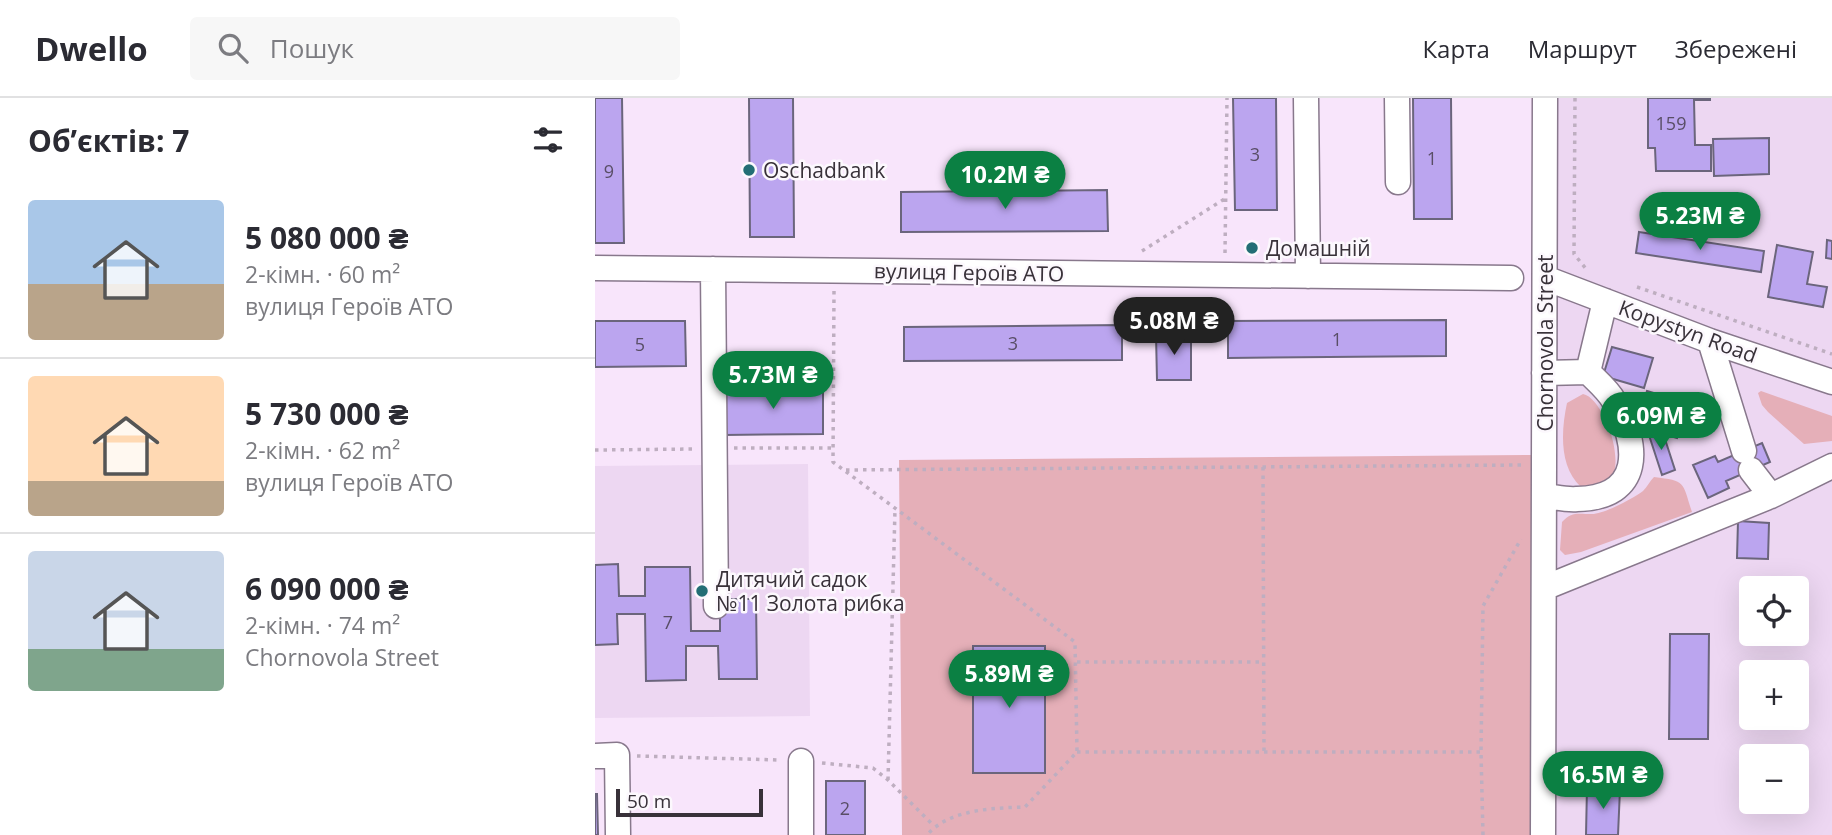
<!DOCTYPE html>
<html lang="uk">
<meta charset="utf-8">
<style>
:root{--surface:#fff;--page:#f7f7f7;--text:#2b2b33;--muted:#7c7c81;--line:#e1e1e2;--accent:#0b8043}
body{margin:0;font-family:"Open Sans",sans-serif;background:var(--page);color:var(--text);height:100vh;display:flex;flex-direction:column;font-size:26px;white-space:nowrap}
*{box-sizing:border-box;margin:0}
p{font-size:23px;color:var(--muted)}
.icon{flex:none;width:38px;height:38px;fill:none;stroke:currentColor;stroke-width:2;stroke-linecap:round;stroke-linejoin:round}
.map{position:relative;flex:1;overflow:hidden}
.details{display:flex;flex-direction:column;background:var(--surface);width:595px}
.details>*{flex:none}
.controls{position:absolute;left:1144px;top:478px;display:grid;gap:14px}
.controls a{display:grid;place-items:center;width:70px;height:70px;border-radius:7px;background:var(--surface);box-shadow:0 7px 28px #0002;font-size:35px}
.scale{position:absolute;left:21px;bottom:18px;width:147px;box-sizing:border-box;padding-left:7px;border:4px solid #383139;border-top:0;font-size:19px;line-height:24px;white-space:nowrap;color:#383139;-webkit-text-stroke:5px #fcf8fd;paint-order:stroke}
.price{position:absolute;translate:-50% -60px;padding:0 16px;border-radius:24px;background:var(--accent);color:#fff;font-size:23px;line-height:46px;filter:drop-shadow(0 2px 4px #0008)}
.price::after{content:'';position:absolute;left:50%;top:42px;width:21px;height:16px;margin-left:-10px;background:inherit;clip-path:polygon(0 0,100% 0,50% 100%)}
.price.current{background:#222;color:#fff}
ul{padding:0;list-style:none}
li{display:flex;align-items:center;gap:21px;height:175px;padding:0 28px}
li+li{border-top:2px solid var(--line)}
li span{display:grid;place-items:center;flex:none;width:196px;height:140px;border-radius:7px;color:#555}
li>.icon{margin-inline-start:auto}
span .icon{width:84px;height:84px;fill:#fffc;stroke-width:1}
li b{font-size:30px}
h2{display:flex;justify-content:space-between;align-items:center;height:84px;padding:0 28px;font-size:30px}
header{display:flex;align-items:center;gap:42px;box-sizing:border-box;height:98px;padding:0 35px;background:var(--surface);border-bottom:2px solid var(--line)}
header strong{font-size:33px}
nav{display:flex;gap:38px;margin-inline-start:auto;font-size:24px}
.search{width:490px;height:63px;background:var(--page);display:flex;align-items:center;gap:18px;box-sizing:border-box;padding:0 24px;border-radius:7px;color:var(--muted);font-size:26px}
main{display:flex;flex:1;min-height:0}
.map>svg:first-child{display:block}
</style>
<header>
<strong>Dwello</strong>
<div class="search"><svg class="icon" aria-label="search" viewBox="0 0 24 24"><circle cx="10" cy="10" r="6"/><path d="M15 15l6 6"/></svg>Пошук</div>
<nav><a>Карта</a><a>Маршрут</a><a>Збережені</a></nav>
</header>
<main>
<section class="details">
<h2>Об’єктів: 7<svg class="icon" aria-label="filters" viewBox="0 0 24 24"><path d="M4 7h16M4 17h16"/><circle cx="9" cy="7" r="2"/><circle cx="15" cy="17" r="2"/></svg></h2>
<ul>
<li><span style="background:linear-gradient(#a9c7e8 60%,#b9a48a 0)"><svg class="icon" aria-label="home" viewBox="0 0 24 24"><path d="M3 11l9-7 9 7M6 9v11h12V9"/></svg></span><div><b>5 080 000 ₴</b><p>2-кімн. · 60 m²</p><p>вулиця Героїв АТО</p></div></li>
<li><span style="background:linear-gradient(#ffd9b3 75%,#b9a48a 0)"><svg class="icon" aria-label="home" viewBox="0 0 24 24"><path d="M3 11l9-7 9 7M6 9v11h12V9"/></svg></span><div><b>5 730 000 ₴</b><p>2-кімн. · 62 m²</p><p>вулиця Героїв АТО</p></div></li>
<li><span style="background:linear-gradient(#c9d6e8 70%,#7fa58c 0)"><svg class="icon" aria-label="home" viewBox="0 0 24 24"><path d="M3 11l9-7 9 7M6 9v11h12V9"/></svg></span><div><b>6 090 000 ₴</b><p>2-кімн. · 74 m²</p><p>Chornovola Street</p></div></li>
</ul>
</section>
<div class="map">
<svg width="1237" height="737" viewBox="0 0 1237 737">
<rect width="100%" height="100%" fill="#f8e5fb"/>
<path fill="#edd7f2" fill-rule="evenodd" d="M959,0H1237V737H957ZM1157,490H1202V536H1157ZM1157,574H1202V620H1157ZM1157,658H1202V704H1157Z
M213,366L215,618L0,620V368Z"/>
<path fill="#e5afb8" d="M1166,293L1237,318V343L1209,346L1173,314L1167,307L1163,295Z
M988,296C1010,300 1036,376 1009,387C1003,389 993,388 986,389C964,369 966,333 972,305Z
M940,357L939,737H307L304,362Z
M1059,379C1092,383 1087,384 1097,414L986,454L970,457L965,452L967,424C977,413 983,416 997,416C1009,416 1039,400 1048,393C1052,389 1055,383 1059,379Z"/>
<path fill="#bba5ef" stroke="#6b657c" stroke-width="2" d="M0,0H27L29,145H0Z
M154,0H198L199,139H155Z
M638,0H681L682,112H640Z
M818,0H856L857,121H819Z
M1053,0H1115V2H1099L1100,47H1116V73H1061L1060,50H1053Z
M1174,40V76L1119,78L1118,41Z
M512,92L513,133L306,134V94Z
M1044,134L1169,153L1166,174L1041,155Z
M1232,142L1237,143V161L1231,160Z
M1182,147L1218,154L1212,186L1232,189L1228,209L1173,199Z
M851,222V258L633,260V223Z
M0,223H90L91,268L0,269Z
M527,227V262L309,263V229Z
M596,236V282H562L561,237Z
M1017,249L1058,260L1049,290L1008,278Z
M228,290V336L129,337L128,291Z
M1052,293L1092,305L1082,340L1041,328Z
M1052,331L1068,335L1080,372L1067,377Z
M1167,345L1175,364L1131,383L1134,390L1113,400L1098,367L1120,358L1123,364Z
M1143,423L1174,425L1173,461L1142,460Z
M23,466L24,498H50V469H95L96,533H125V501H161L162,581H124L123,548H91V582L51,583L50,516H22L23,546L0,547V467Z
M1075,536H1114L1113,641H1074Z
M378,548H450V675H378Z
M231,683H270V737H231Z
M992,689L1025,691L1023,737H991Z
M0,696H2L3,737H0Z"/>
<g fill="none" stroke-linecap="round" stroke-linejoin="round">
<g stroke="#88788c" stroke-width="27">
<path id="minor" d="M711,0L713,178
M802,0L803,84
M0,170L916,180
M118,171L121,508
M950,180L1115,243L1237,284
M1115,243L1149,353
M949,275L993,274
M1156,372L1176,398
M949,398C960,399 971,402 982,401C1048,400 1045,347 1019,303C1013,292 1002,283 993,274L1010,203
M949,490L1176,398L1237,368
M0,658L22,657L23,737
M206,663V737
M948,737L950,0"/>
</g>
<path stroke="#beaec0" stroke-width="3.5" stroke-dasharray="3.5 5" stroke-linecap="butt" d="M980,0L979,156L992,172
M547,153L631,100
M630,155L632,0
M1042,189L1237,256
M239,193L238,364L480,544L482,654L430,709C399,710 354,711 332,737
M139,350H238
M0,352L100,351
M668,369L669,654
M251,372L930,367
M482,564H668
M482,654H886
M42,658L185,662
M227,665L278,670L293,682L339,728
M293,682L300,411
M888,737L886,654L888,508L926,441"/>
<use href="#minor" stroke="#fff" stroke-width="24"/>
</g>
<g fill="#236e75" stroke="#fcf8fd" stroke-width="2.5">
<circle cx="154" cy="72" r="7"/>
<circle cx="657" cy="150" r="7"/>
<circle cx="107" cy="493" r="7"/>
</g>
<g text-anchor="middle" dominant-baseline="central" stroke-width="5" stroke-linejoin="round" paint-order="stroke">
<g font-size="18" fill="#594e66">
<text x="1076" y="25">159</text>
<text x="660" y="56">3</text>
<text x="837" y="60">1</text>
<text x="14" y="73">9</text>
<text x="742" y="241">1</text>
<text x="418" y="245">3</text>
<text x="45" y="246">5</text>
<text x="73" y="524">7</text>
<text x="250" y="710">2</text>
</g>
<g font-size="21" fill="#383139" stroke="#fcf8fd" text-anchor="start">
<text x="168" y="72">Oschadbank</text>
<text x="671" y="150">Домашній</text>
<text x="121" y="481">Дитячий садок<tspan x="121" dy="24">№11 Золота рибка</tspan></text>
</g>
<g font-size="21" fill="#383139" stroke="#fcf8fd">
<text transform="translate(374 174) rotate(1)">вулиця Героїв АТО</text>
<text transform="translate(1093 233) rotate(20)">Kopystyn Road</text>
<text transform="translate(950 245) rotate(-90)">Chornovola Street</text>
</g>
</g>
</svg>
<div class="controls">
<a><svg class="icon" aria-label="locate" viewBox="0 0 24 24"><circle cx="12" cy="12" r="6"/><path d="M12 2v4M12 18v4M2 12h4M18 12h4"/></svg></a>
<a>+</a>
<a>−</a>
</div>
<div class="scale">50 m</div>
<b class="price" style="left:410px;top:113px">10.2M ₴</b>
<b class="price" style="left:1105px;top:154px">5.23M ₴</b>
<b class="price current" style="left:579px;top:259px">5.08M ₴</b>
<b class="price" style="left:178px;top:313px">5.73M ₴</b>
<b class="price" style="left:1066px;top:354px">6.09M ₴</b>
<b class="price" style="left:414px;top:612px">5.89M ₴</b>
<b class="price" style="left:1008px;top:713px">16.5M ₴</b>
</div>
</main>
